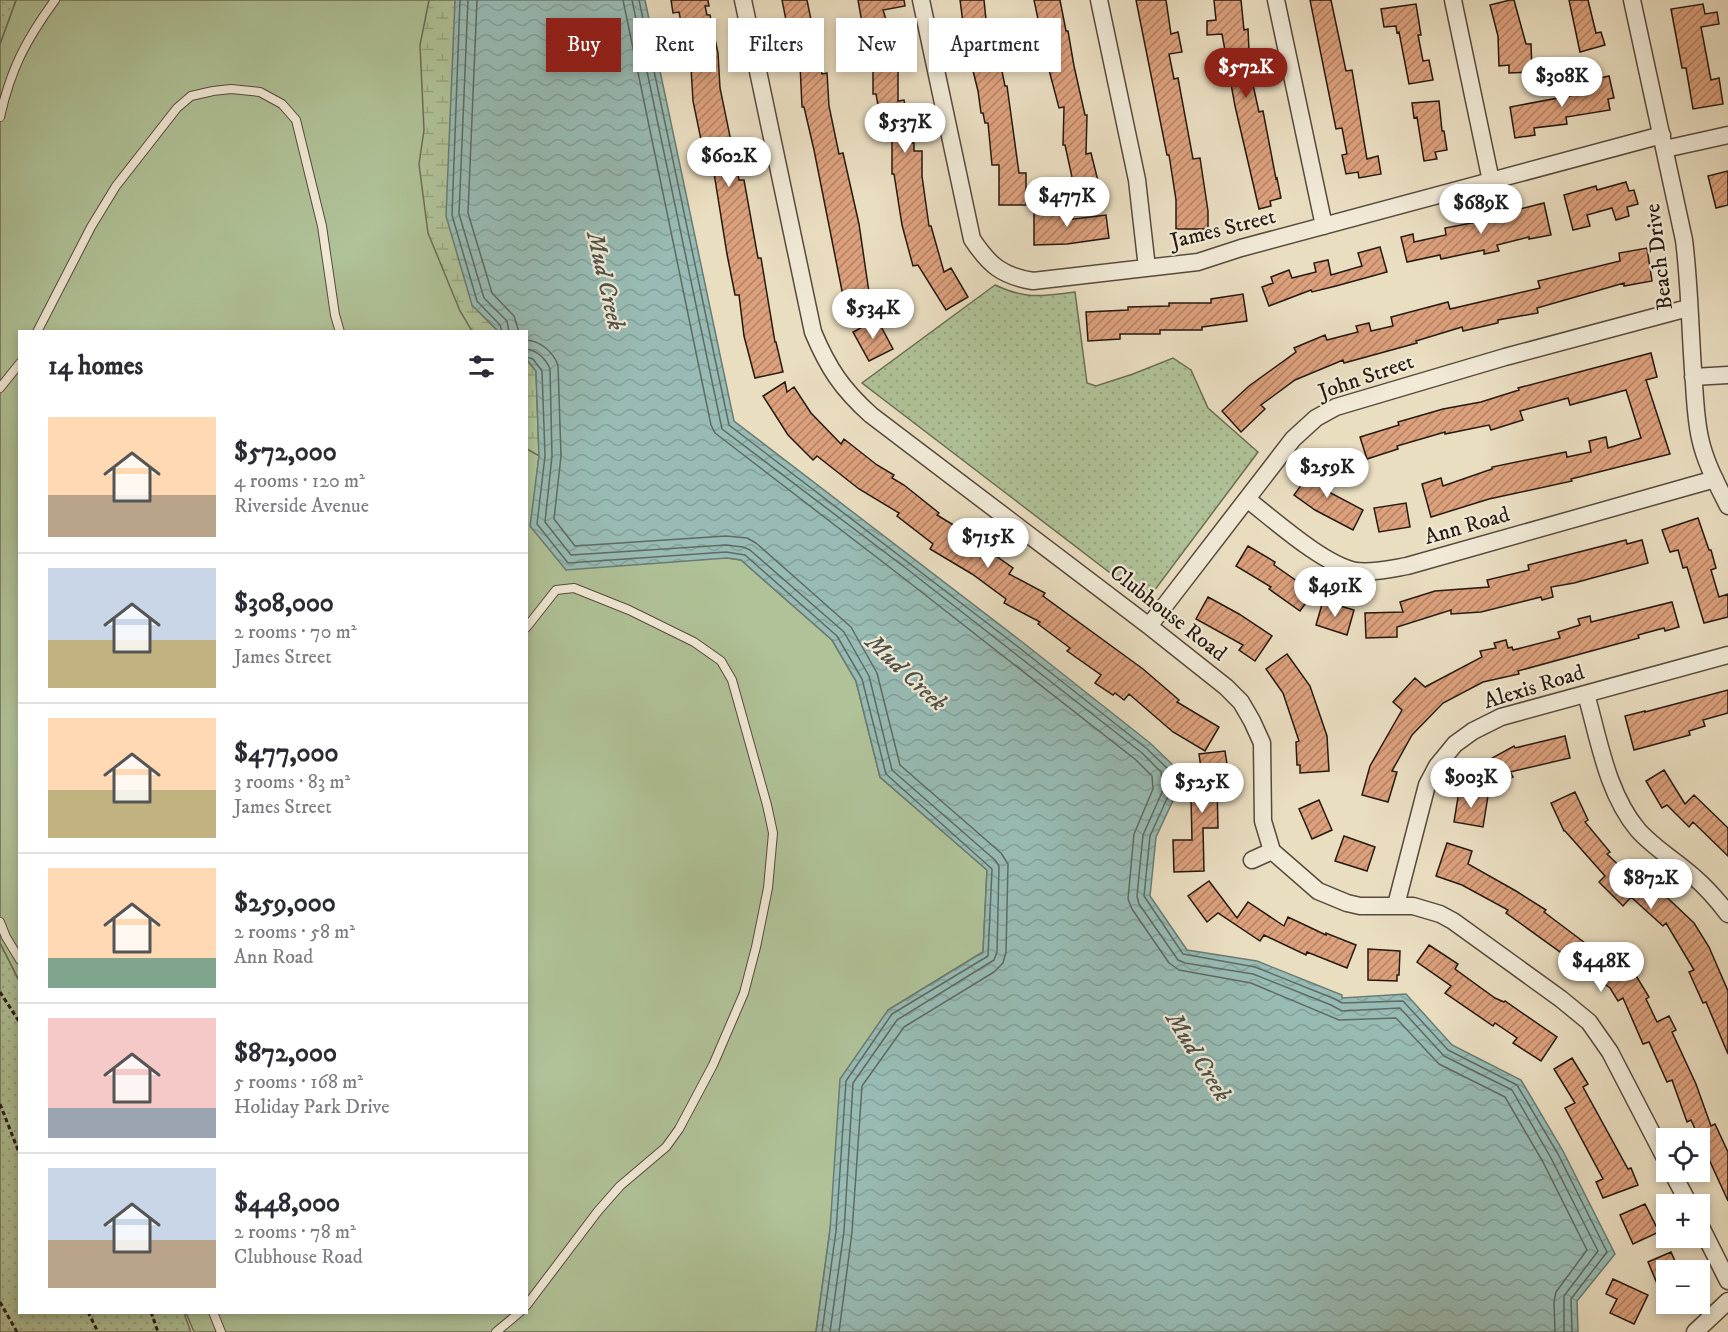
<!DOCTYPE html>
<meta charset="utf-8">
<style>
:root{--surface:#fff;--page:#f2f2f3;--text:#2b2b33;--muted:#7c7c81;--line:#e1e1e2;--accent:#8f2418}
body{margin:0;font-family:"IM FELL DW Pica",serif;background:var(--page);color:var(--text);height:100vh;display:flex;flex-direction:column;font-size:22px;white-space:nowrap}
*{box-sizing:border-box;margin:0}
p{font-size:20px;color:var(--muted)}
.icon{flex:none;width:33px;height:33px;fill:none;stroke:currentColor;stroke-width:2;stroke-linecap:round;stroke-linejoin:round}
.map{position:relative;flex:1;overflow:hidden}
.panel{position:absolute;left:18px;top:330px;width:510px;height:984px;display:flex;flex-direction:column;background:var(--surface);border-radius:0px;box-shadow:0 3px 9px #0003}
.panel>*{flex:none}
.hud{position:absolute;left:546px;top:18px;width:570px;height:54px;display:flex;gap:12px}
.buttons{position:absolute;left:1656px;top:1128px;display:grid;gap:12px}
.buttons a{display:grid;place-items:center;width:54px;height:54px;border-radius:0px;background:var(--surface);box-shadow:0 3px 9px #0003;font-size:30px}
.price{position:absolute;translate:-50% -51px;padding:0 14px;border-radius:21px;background:#fff;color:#222;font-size:20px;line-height:39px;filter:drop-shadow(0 2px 3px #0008)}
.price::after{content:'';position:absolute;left:50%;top:36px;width:18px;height:14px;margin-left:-9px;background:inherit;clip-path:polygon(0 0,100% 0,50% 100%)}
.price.on{background:var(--accent);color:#fff}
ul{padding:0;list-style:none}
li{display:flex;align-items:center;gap:18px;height:150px;padding:0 30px}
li+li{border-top:2px solid var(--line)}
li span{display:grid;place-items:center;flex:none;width:168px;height:120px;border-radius:0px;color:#555}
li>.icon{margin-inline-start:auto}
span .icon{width:72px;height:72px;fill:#fffc;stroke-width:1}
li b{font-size:26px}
h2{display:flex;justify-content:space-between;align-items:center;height:72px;padding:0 30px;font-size:26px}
.pill{padding:0 21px;border-radius:0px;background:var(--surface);box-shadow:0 3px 9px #0003;font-size:21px;line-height:54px}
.pill.on{background:var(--accent);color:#fff}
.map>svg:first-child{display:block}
</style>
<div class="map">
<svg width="1728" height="1332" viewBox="0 0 1728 1332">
<defs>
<pattern id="wetland-marsh" width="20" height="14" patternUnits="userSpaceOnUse" patternTransform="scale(1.5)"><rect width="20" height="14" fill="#b0c298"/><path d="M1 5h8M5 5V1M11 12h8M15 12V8" fill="none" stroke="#97a682"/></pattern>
<pattern id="park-dots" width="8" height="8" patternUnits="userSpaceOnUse" patternTransform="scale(1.5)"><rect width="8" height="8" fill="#b0c298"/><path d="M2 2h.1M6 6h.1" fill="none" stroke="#97a682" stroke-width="1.8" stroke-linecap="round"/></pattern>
<pattern id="water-waves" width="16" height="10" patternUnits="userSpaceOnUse" patternTransform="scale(1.5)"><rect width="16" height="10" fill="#98bcb5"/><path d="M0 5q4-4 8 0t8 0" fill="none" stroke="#83a19b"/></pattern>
<pattern id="building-hatch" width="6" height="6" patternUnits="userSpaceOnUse" patternTransform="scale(1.5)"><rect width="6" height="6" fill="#dca07c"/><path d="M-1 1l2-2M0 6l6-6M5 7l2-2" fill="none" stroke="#b28264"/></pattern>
</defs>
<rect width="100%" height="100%" fill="#eadec1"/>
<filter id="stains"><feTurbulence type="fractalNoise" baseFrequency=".00333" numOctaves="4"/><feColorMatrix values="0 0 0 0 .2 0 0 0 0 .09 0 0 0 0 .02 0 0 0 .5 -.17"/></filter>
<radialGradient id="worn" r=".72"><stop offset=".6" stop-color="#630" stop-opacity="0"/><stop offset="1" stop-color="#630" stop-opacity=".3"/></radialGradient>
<path fill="#b0c298" stroke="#6b6e54" stroke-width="1.5" d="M16,0H455L472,305L498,331L20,332L19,981L0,943V44Z
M527,360L539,456L531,526L741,560L832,640L856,681L880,777L987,870L983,952L888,1010L830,1230L816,1332H194L186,1313L526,1312Z"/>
<path fill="url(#wetland-marsh)" stroke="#6b6e54" stroke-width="1.5" d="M429,0H455L472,305L498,331H472L460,311L428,233L419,164L424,130L420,45Z
M527,360L536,371L539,456L527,449Z"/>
<path fill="url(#park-dots)" stroke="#6b6e54" stroke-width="1.5" d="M0,0H16L0,44Z
M995,285C1027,300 1042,296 1075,292L1087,383L1096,386L1133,374L1173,358L1191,370L1208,408L1258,452L1148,599L1143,598L862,383Z
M0,943L19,981L20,1312L184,1313L191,1332H0Z"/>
<path fill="url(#water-waves)" stroke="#6a7b73" stroke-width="1.5" d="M455,0H645L734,421L1021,641L1150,743L1175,767L1177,792L1156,837L1150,896L1187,950L1257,961L1342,995V998L1406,994L1452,1045L1521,1080L1563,1151L1615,1254L1577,1301L1578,1332H816L830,1230L840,1079L888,1010L983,952L987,870L880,777L856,681L832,640L741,560L727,558L566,570L530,526L539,456L536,371L527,360L526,332L498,331L472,305L446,216Z"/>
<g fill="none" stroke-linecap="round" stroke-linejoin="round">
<path stroke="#5f6a63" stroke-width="1.5" d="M460,0L452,215L477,301L500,325L502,332
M468,0L459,214L484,298L507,321L509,332
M477,0L468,213L492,293L514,316L519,332
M623,0L711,425L715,433L901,576L1136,760L1152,776L1153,789L1134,834L1128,899L1132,909L1169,963L1179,970L1251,983L1339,1020L1396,1018L1439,1064L1505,1097L1543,1162L1587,1250L1556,1292L1554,1302L1555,1332
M632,0L722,429L907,569L1142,753L1161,772L1163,790L1143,835L1137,896L1139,904L1178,960L1185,963L1253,974L1331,1005L1342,1011L1400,1008L1444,1056L1512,1090L1551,1158L1598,1251L1564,1296V1332
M639,0L729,425L1017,646L1146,748L1168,769L1170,792L1150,836L1144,896L1183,954L1255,967L1335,999L1342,1003L1403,1001L1448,1050L1517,1085L1558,1154L1607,1252L1571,1299L1572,1332
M526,340C541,341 553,352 558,365L561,456L554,519L575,546L726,536L747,538L756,543L851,627L877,673L900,765L1001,853L1008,864L1006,952L1003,963L994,972L904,1027L862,1086L852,1232L839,1332
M526,349C537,350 546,359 550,369L552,456L545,522L571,555L726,545L743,547L750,550L844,632L869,676L892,770L995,860L999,866L997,952L994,960L897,1020L853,1083L844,1231L830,1332
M526,357L533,359L542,371L545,456L537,524L568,563L726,552L745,555L837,636L862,679L886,774L992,869L988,956L892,1014L846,1081L836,1231L822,1332"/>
</g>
<path fill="url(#building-hatch)" stroke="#261911" stroke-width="1.5" d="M671,0H708L709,6H705L707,15H710L718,53L720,88L739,180H744L758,258H761L775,342H776L783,372L755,378L744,336L739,295H735L727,254L714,173L708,174L693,101L690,51L687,52L679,12L673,13Z
M782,0H807L822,74L827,73L829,106L839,154L843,153L859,224L871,306L846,311L814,150L804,107H802L800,64L795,65Z
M858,0H904L905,6L883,10L898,58V101L904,100L912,143H914V151H922V176L929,226H931L944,272L951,268L968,297L946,310L918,265L913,266L902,225L894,174H892V136L884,138L876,94H873V59L863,28Z
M960,0H984L989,49L997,47L1005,86H1007L1019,173H1026V205H999V165H992L988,123H985L983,113H981L978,91L965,38Z
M1034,0H1060L1066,31H1068L1074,66L1085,115H1087L1086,154L1091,153L1099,185L1075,191L1065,145H1063L1064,107L1059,108L1048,66L1040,67L1038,53L1045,52Z
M1136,0H1166L1171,34L1178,32L1182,52L1169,54L1174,79L1178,78L1193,159L1200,158L1208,211V229H1176V200L1169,155H1167Z
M1214,0H1241L1244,30L1248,29L1249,51L1255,84L1253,85L1259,112L1263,111L1276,179L1277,178L1281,198L1270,201L1271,206L1259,209L1235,106L1222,34L1207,35V21L1216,20Z
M1310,0H1331L1346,71L1352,70L1367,159L1378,156L1381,174L1359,178L1358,172L1346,174L1342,155L1347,154L1342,128L1336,129Z
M1510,0H1514L1526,44H1531L1532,72L1509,73V65L1499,66L1498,36L1490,5Z
M1569,0H1588L1596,33L1601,32L1605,45L1580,52Z
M1416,4L1421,35H1418L1423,61L1429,60L1433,80L1409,84L1399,32L1397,33L1396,26L1384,27L1381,9Z
M1703,4L1705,14L1717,12L1719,24L1701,27L1711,80L1719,78L1723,104L1693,109L1686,68H1682L1671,9Z
M1609,76L1614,98L1608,99L1610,110L1566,117L1567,124L1534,128L1535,135L1515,138L1510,107L1585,93L1583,82Z
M1439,101L1442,131H1444L1447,150L1435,152L1437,159L1424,161L1417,117L1414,118L1412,103Z
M1728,171V205L1716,208L1708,176Z
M1626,182L1629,191L1634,190L1638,204L1627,207L1629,216L1616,220L1612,208L1587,215L1590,226L1573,230L1564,195L1596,186L1597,190Z
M1544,203L1551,235L1529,239V237L1497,245L1499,251L1484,254V250L1441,259L1440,255L1407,262L1401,237L1413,234L1414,242L1446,235L1445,228L1477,222V220Z
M1034,209H1066V220L1106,215L1109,238L1067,244L1034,245Z
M1380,247L1387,272L1336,286L1312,292L1311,290L1269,306L1262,287L1273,283L1271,277L1289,270L1292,278L1316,272L1314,263L1328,260L1331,275L1362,266L1358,253Z
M1647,248L1652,281L1624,286V283L1537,308L1538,313L1498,320V323L1463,331L1462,327L1416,341L1417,343L1344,363L1343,360L1295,380L1261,405L1265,409L1241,432L1222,411L1249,386L1296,352L1294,348L1325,335L1327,340L1358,332L1356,326L1369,323L1371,331L1393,326L1391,317L1448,302L1450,309L1540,288L1538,281L1620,261L1619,253Z
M1243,294L1247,321L1202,327V330H1160V334H1120V339L1088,341L1086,312L1128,310V307L1169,306V303H1211V299Z
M877,319L893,349L869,361L853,332Z
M1651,353L1657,377L1646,380L1670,454L1571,479L1572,481L1489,499L1431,517L1422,484L1441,478L1443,486L1492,469V467L1566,452L1567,457L1591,452L1589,441L1606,437L1608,448L1641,438L1626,390L1570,405L1568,398L1520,411L1523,420L1491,430L1489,425L1445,434V432L1397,446L1398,449L1367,459L1360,437L1399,425L1398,422L1443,409L1481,402L1519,390L1518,388Z
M785,382L787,392L794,387L811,413L841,444L844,439L877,465L894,475L892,478L904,485L939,513L937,515L978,540L976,542L1013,568L1009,574L1045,593L1043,596L1143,669L1179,700L1177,702L1219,727L1205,751L1173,732L1129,694L1124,700L1115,693L1113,695L1095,683L1101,675L1067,651L1070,648L1038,624L1040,622L1004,603L1006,599L972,574L930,549L933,544L897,516L899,513L859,489L817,456L813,460L788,435L763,396Z
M1316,465L1334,478L1325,490L1363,510L1353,530L1315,510L1294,495Z
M1406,503L1410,527L1379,532L1374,508Z
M1698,518L1709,550H1711L1716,568L1711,570L1719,597L1728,594V617L1704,623L1687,567L1683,568L1678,550L1670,552L1662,530Z
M1626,540L1627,544L1642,540L1648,563L1574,583L1551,587L1553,597L1542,600L1541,597L1481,612L1451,614V610L1397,627V637L1366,638L1365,613L1403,612L1400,602L1435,591L1489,587L1487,580L1529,570L1528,565Z
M1248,546L1275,562L1274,565L1311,591V596L1300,611L1269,589L1271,587L1236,566Z
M1208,597L1239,614L1272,636L1255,661L1239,650L1243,645L1196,619Z
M1323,601L1354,610L1347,635L1316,625Z
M1672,602L1679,627L1665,631L1664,628L1638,635L1639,638L1518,671L1519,674L1483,682L1443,703L1412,735L1392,771L1397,772L1388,802L1362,795L1370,766L1402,710L1393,702L1415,678L1425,687L1482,657L1480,651L1496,648L1494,643L1506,640L1508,648L1512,647L1513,650L1560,638L1558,632L1580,625L1578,619L1590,616L1591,622Z
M1287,654L1310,686L1327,736L1329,771L1300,773V765H1297L1296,742L1299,741L1283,693L1266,669Z
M1728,690V713L1703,720L1705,726L1689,731L1690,735L1634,750L1625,716L1645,711V712Z
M1565,736L1570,758L1510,772L1513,777L1498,785L1485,762L1514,746L1515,748Z
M1225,751L1230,784L1217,785L1218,828H1203L1204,871L1174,872L1173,840H1192L1191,798L1205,797L1199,754Z
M1664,770L1685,804L1694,795L1728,828V856L1693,822L1689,827L1667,805L1662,808L1646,781Z
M1459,791L1488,796L1483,827L1454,822Z
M1575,792L1588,820L1585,822L1610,852L1607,854L1627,873L1631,869L1653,890L1656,887L1694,923L1709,947L1728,991V1054L1706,1002L1703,1003L1689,972L1694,970L1666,923L1663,926L1631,897L1623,906L1599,882L1605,876L1565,831H1564L1551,803Z
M1319,800L1332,830L1312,839L1299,809Z
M1344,836L1375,847L1367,871L1335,861Z
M1447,843L1472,851L1468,864L1516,891L1546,910L1544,912L1625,973L1632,969L1649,997L1646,999L1657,1022L1669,1016L1676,1030L1672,1032L1696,1084L1711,1126L1715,1124L1728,1152V1201L1691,1120L1687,1122L1672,1080L1667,1082L1649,1042L1643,1044L1623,998L1618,1001L1610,988L1506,913L1508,910L1462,885L1436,876Z
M1209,881L1237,918L1248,902L1284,926L1288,917L1326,935V933L1356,945L1347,968L1307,952L1306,955L1264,935L1260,941L1218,913L1207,922L1188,896Z
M1429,945L1458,964L1455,969L1495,998L1504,1002L1505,1001L1557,1037L1541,1061L1513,1043L1517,1038L1495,1023L1493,1026L1445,993L1451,986L1417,962Z
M1368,949L1400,951L1399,975H1397V981L1368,980Z
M1572,1058L1588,1084L1583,1087L1628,1169L1631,1168L1638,1185L1603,1198L1596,1182L1603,1179L1565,1108L1575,1103L1554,1069Z
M1645,1204L1659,1232L1633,1244L1620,1215Z
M1671,1252L1679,1270H1666V1305L1648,1262Z
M1613,1279L1648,1295L1634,1324L1610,1313L1617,1299L1606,1294Z"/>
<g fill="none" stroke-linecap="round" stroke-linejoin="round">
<g stroke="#574a3d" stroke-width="10">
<path id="lane" d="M0,117C11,68 26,40 55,0
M37,332L91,227L116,186L177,108L191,96L213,91L231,89L260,92L282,104L296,120L322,226L335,315L340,332
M0,388L20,363
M526,628L556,590L574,588L629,610L694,642L721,661L732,680L767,805L773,833L768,888L756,947L744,993L713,1065L679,1129L666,1147L620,1186L598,1211L526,1306
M0,922L6,937L20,960
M213,1312L221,1332
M496,1332L520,1312"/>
</g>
<g stroke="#574a3d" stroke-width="19">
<path id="street" d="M743,0L813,332C828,368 842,389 871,415L1149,626L1226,687L1241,702L1252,721L1262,743L1263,821L1272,851L1318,891L1347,903L1360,906H1413L1440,914L1453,921L1561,999L1589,1022L1610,1052L1666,1160
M921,0L972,239C989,265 1002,276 1033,281L1198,262L1241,248L1662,135
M1099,0L1137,180L1147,268
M1276,0L1324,226
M1453,0L1491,181
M1632,0L1684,240C1690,287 1690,335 1694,383C1695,401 1696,420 1700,438C1705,462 1717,484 1728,506
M1665,149L1728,135
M1693,377L1728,375
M1247,499C1274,520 1324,565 1356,571C1373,573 1390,569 1407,566L1715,479
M1149,626L1293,439L1316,418L1336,407L1505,357L1688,308
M1586,694C1599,740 1607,793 1638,830C1654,848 1676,861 1694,877C1707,888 1718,901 1728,914
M1252,860L1272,851
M1396,905L1427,785L1437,766L1455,744L1473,731L1501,717L1728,655
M1672,1172L1689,1204
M1700,1225L1728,1281
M1695,1332L1728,1301"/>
</g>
<path stroke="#261911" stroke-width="3" stroke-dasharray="4.5 3" stroke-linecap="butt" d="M0,992L20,1023
M0,1104L20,1155
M0,1302L17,1332
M88,1312L98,1332
M151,1312L158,1332"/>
<use href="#lane" stroke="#f1ead7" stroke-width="8"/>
<use href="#street" stroke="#f1ead7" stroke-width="16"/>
</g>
<g text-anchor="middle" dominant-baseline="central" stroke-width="4.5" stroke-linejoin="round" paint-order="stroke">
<g font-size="22" fill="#261911" stroke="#f1ead7">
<text transform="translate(1223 229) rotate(-14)">James Street</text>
<text transform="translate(1659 257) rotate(-97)">Beach Drive</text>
<text transform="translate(1366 377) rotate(-19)">John Street</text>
<text transform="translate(1467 526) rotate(-16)">Ann Road</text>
<text transform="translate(1168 613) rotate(38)">Clubhouse Road</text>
<text transform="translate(1534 687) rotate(-17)">Alexis Road</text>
</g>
<g font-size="24" font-style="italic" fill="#4e524a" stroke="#f1ead7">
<text transform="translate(605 281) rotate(77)">Mud Creek</text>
<text transform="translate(906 673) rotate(43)">Mud Creek</text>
<text transform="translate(1198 1057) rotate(58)">Mud Creek</text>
</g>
</g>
<rect width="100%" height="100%" filter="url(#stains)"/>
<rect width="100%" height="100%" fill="url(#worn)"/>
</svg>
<div class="buttons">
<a><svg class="icon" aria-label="locate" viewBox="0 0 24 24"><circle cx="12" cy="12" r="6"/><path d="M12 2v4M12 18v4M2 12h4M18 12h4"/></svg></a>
<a>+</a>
<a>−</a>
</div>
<b class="price on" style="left:1246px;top:99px">$572K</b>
<b class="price" style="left:1562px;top:108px">$308K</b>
<b class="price" style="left:905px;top:154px">$537K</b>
<b class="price" style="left:729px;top:188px">$602K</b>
<b class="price" style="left:1067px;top:228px">$477K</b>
<b class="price" style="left:1481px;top:235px">$689K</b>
<b class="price" style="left:873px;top:340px">$534K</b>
<b class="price" style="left:1327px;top:499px">$259K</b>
<b class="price" style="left:988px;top:569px">$715K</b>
<b class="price" style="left:1335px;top:618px">$491K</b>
<b class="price" style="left:1471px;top:809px">$903K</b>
<b class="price" style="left:1202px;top:814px">$525K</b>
<b class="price" style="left:1651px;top:910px">$872K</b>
<b class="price" style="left:1601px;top:993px">$448K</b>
<div class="hud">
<a class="pill on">Buy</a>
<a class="pill">Rent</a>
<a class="pill">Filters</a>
<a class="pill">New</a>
<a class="pill">Apartment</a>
</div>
<section class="panel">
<h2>14 homes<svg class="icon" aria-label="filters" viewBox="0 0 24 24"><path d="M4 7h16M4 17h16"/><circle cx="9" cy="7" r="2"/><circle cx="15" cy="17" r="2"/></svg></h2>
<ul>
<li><span style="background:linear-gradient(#ffd9b3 65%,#b9a48a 0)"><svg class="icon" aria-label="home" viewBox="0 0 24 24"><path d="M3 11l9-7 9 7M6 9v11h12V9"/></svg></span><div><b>$572,000</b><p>4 rooms · 120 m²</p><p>Riverside Avenue</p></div></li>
<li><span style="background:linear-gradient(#c9d6e8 60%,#c2b280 0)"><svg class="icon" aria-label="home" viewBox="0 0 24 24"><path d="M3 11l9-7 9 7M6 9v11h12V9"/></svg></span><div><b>$308,000</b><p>2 rooms · 70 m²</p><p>James Street</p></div></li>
<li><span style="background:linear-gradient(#ffd9b3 60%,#c2b280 0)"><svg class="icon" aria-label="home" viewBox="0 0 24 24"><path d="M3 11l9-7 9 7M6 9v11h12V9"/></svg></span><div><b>$477,000</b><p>3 rooms · 83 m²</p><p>James Street</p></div></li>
<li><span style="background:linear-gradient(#ffd9b3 75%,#7fa58c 0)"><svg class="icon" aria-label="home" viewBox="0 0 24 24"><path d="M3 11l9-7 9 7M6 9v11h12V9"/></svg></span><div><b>$259,000</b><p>2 rooms · 58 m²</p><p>Ann Road</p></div></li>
<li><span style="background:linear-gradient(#f6c9c9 75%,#9aa5b1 0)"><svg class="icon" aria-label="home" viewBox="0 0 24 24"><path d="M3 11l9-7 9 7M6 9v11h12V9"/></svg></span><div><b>$872,000</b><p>5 rooms · 168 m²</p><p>Holiday Park Drive</p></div></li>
<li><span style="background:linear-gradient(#c9d6e8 60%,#b9a48a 0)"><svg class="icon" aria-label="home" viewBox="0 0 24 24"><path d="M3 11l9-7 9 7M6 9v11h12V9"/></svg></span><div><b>$448,000</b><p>2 rooms · 78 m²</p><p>Clubhouse Road</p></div></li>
</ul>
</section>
</div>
